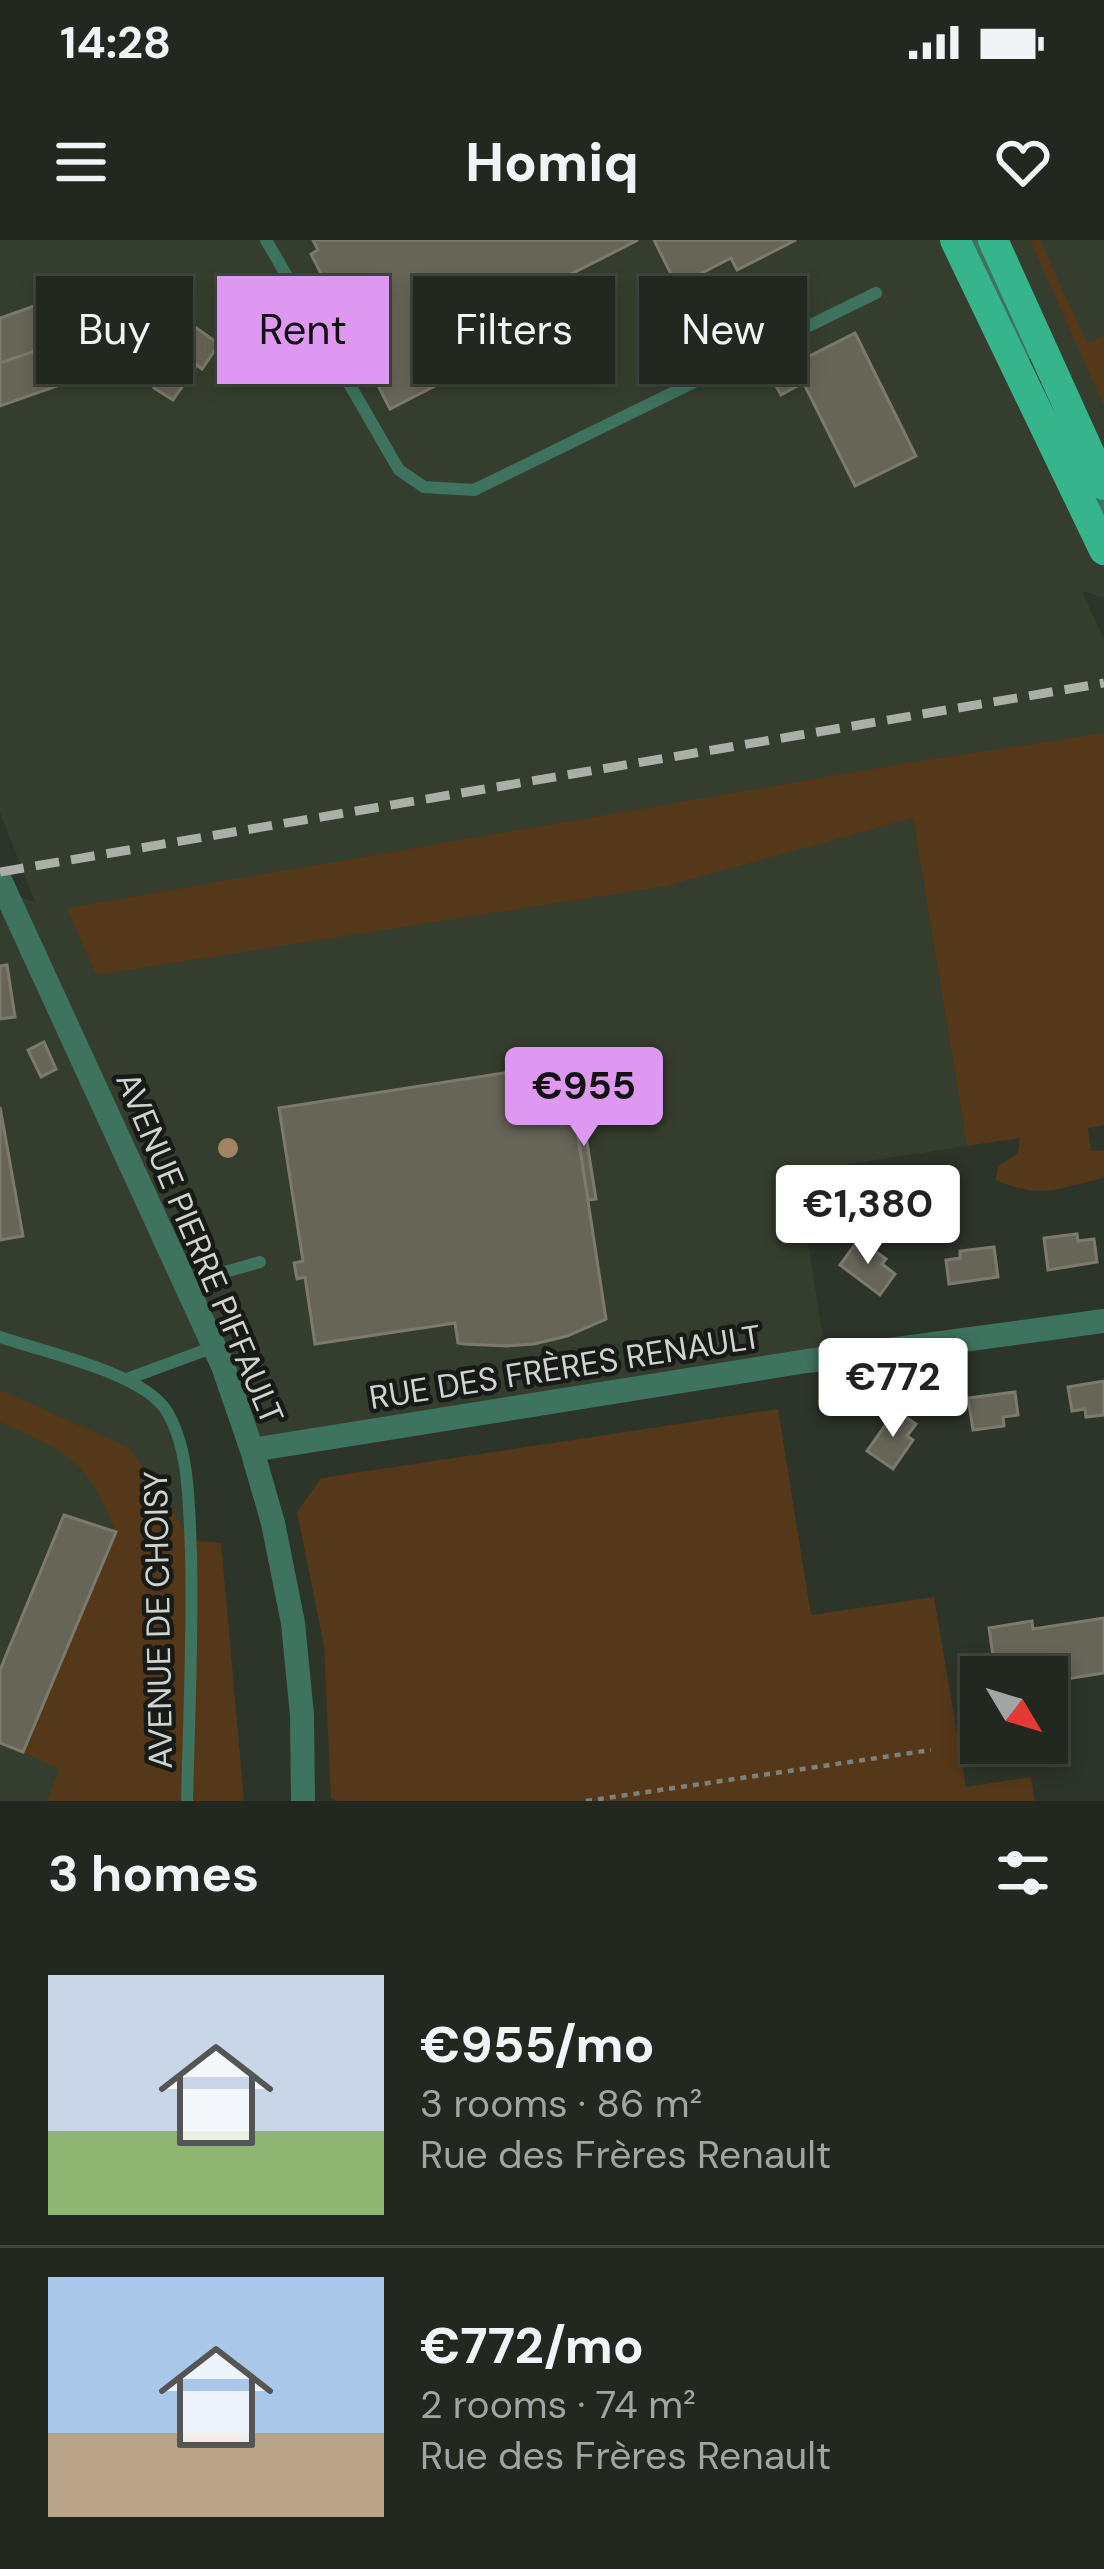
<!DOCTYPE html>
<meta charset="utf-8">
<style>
:root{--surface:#22271f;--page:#2e332c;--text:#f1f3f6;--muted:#a2a5a4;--line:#3f443d;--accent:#df98f2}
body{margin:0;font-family:"DM Sans",sans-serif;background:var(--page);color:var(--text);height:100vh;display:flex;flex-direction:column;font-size:45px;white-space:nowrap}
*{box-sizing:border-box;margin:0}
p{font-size:39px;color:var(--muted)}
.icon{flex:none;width:66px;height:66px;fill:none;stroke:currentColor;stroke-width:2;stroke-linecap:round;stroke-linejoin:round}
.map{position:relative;height:1561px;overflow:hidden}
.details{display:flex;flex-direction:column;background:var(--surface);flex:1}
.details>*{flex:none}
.hud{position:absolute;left:36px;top:36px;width:1032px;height:108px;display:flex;gap:24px}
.needle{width:78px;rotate:128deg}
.fabs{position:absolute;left:960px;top:1416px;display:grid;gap:24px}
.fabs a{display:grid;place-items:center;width:108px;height:108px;border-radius:0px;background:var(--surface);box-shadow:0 6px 18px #0003,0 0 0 3px var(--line);font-size:60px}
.price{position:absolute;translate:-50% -102px;padding:0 27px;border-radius:12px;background:#fff;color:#222;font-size:39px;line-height:78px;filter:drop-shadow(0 3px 6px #0008)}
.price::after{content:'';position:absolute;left:50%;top:72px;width:36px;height:27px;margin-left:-18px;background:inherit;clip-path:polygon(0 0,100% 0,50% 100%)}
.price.selected{background:var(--accent);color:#111}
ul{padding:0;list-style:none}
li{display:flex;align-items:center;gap:36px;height:300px;padding:0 48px}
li+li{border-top:3px solid var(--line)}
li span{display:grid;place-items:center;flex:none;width:336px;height:240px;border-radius:0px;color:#555}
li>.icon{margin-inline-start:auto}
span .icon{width:144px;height:144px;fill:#fffc;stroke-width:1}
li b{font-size:51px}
h2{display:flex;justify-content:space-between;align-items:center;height:144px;padding:0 48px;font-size:51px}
.tag{padding:0 42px;border-radius:0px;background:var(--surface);box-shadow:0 6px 18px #0003,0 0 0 3px var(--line);font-size:42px;line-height:108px}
.tag.selected{background:var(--accent);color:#111}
.status{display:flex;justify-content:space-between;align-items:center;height:84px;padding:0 60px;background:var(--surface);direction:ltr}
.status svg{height:33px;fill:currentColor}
header{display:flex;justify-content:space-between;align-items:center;height:156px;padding:0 48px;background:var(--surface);font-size:54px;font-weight:800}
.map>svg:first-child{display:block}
</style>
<div class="status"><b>14:28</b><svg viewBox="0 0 49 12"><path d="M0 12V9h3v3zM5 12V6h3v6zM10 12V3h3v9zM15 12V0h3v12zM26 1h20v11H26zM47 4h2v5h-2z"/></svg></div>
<header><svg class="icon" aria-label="menu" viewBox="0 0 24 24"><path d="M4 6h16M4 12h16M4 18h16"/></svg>Homiq<svg class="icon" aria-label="heart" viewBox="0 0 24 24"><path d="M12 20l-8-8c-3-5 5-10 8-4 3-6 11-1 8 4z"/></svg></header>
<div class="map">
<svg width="1104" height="1561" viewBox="0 0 1104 1561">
<rect width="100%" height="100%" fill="#2d3429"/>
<path fill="#353e2e" d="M0,0H1104V358L1082,351L1104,400V493L913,578L967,906L797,932L826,1119L252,1210L214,1108L128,1138L165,1168L184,1215L190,1300L221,1303L244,1561H0V654L6,653L35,662L0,572Z"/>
<path fill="#553719" d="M1030,0H1040L1087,103L1104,96V166Z
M1104,493V885L1088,888L1091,911L1104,910V938C1059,948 1041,960 996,940L998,926L1018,913L1020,898L967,906L913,578L666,646L96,735L67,668L901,524Z
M0,1150L129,1208L163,1255L190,1300L221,1303L244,1561H47L59,1529L23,1512L116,1292C86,1217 69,1214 0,1182Z
M778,1169L811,1375L934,1357L966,1547L1031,1537L1035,1561H338L331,1558L324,1406L297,1272L321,1238Z"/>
<path fill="#676558" stroke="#7c7a6d" stroke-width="3" d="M313,0H638L445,98L462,132L390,169L311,14L318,10Z
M654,0H796L737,30L731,18L677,46Z
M251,35L277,86L248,101L222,49Z
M77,51L92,91L0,123V78Z
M195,87L219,104L202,129L197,125L173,160L154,148Z
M92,91L105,129L0,166V123Z
M855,93L916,216L855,246L794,124Z
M787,123L799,145L781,155L769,133Z
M7,725L15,777L0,779V726Z
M44,802L56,829L41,837L28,810Z
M567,823L606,1079L567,1096L534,1104L506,1106L464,1104L458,1103L455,1083L315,1104L305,1037L297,1039L294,1023L303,1021L279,868Z
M580,858L596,959L588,960L572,860Z
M0,867L23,996L0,1000Z
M1077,994L1078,1001L1094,999L1097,1022L1048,1030L1044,998Z
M859,999L886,1019L882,1024L895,1034L880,1055L840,1025Z
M994,1007L998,1037L949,1044L946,1020L960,1018V1011Z
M1104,1141V1175L1086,1177L1085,1169L1072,1171L1068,1147Z
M1015,1152L1018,1175L1003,1177L1004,1186L973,1190L968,1158Z
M896,1170L916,1184L907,1196L913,1200L893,1229L867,1211Z
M64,1275L116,1292L23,1512L0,1503V1430Z
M1104,1378V1433L1047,1442V1437H996L989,1388L1032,1381L1033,1389Z"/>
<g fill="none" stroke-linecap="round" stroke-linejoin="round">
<path stroke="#7c8279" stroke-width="4.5" stroke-dasharray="6 6" stroke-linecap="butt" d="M586,1561L931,1510"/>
<path stroke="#3e735f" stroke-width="12" d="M266,0L399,230L424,247L474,250L876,53
M975,0L1028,113
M1090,245L1104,275
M193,1059L225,1032L260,1022
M0,1097C43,1112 141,1132 166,1170C190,1208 189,1269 191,1313C193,1396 189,1478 187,1561
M127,1139L214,1107"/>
<path stroke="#3e735f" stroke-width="24" d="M0,640L223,1126L252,1210L273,1283L293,1383L302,1475L303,1561
M252,1210L807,1121L1104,1081"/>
<path stroke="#36b48c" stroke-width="30" d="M955,0L1104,310
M993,0L1104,245"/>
<path stroke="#aaafa7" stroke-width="9" stroke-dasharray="24 12" stroke-linecap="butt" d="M0,632L1104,443"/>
</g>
<g fill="#a08463">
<circle cx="135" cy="102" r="10"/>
<circle cx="228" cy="908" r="10"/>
</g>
<g text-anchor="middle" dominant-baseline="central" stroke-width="9" stroke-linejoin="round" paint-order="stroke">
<g font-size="33" fill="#d0d4ce" stroke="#171a16">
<text transform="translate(200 1008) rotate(67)">AVENUE PIERRE PIFFAULT</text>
<text transform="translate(565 1127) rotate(-9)">RUE DES FRÈRES RENAULT</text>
<text transform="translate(158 1380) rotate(-91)">AVENUE DE CHOISY</text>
</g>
</g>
</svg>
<div class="fabs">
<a><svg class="needle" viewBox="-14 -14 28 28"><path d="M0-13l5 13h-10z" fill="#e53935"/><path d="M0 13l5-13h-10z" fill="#a2a5a4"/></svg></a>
</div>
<b class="price selected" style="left:584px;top:909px">€955</b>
<b class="price" style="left:868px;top:1027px">€1,380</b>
<b class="price" style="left:893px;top:1200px">€772</b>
<div class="hud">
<a class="tag">Buy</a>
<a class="tag selected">Rent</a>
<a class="tag">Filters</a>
<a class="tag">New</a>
</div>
</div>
<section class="details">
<h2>3 homes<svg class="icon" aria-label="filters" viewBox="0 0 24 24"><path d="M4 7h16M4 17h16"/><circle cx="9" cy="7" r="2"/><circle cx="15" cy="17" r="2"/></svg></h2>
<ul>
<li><span style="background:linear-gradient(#c9d6e8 65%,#8fb573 0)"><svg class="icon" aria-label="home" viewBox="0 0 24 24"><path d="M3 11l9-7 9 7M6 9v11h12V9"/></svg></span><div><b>€955/mo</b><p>3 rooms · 86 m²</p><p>Rue des Frères Renault</p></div></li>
<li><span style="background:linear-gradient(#a9c7e8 65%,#b9a48a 0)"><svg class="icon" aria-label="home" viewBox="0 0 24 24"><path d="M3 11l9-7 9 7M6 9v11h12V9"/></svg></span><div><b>€772/mo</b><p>2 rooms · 74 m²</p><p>Rue des Frères Renault</p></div></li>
</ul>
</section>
